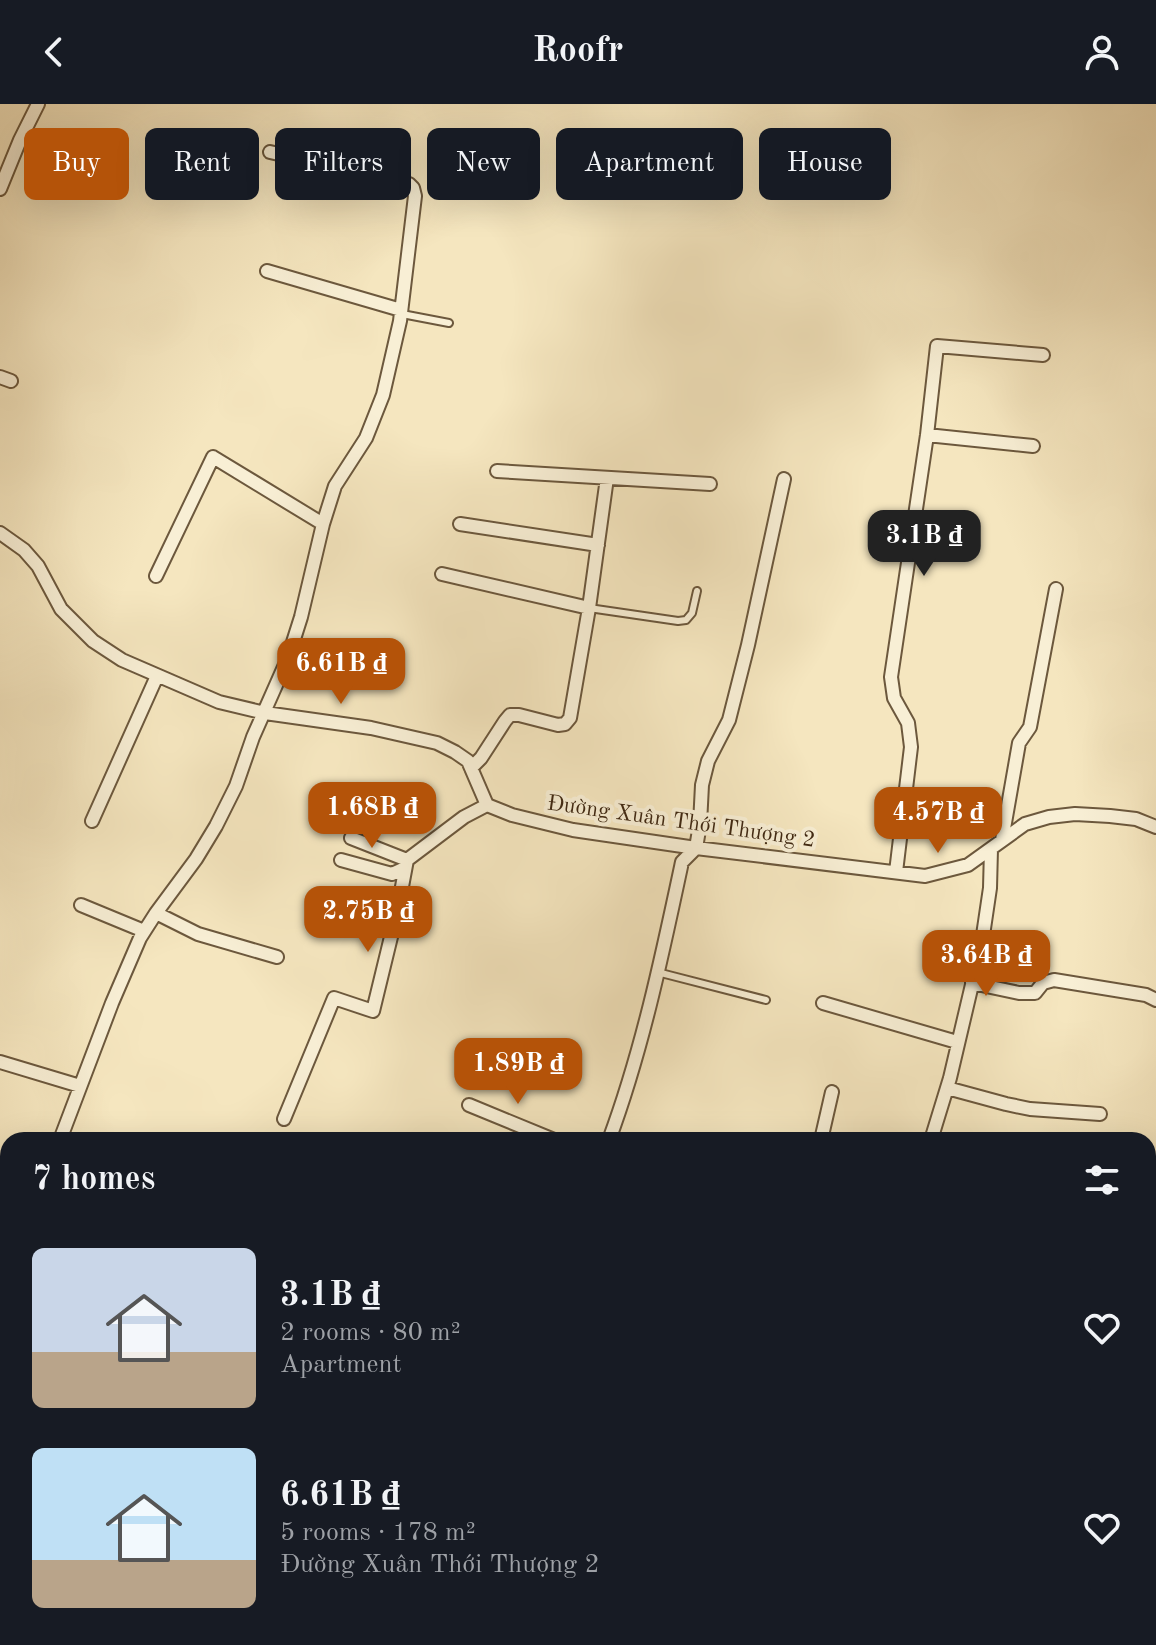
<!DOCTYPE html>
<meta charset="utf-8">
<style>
:root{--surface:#171b24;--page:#20242c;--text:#f1f3f6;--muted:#9ea1a6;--accent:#b45309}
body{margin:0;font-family:"Old Standard TT",serif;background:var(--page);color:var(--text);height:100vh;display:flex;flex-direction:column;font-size:30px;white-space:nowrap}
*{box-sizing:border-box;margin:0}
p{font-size:26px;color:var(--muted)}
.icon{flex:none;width:44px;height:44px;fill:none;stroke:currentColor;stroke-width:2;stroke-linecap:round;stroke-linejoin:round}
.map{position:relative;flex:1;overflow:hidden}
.details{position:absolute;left:0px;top:1028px;width:1156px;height:514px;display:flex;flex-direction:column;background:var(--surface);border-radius:24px 24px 0 0;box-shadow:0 8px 32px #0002}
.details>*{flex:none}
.top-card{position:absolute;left:24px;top:24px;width:1108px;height:72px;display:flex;gap:16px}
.price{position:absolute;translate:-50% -68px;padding:0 18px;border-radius:16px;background:var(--accent);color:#fff;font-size:26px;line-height:52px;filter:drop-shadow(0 2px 4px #0008)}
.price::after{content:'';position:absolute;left:50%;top:48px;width:24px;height:18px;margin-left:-12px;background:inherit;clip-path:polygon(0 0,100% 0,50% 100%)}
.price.selected{background:#222;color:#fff}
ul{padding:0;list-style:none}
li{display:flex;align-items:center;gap:24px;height:200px;padding:0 32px}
li span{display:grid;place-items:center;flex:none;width:224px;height:160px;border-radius:12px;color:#555}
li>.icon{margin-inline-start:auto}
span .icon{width:96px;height:96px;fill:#fffc;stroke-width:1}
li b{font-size:34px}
h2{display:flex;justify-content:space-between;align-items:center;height:96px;padding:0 32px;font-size:34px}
.tag{padding:0 28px;border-radius:12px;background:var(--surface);box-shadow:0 8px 32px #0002;font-size:28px;line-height:72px}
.tag.selected{background:var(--accent);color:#fff}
header{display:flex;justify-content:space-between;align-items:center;height:104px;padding:0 32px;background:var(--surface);font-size:36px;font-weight:600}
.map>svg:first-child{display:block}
</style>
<header><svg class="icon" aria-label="back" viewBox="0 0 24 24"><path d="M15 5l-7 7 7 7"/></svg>Roofr<svg class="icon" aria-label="person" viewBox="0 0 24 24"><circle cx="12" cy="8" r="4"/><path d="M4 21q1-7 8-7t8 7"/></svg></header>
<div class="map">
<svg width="1156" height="1541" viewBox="0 0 1156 1541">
<rect width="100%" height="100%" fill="#f5e6bf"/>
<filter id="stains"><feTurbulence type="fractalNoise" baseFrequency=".0025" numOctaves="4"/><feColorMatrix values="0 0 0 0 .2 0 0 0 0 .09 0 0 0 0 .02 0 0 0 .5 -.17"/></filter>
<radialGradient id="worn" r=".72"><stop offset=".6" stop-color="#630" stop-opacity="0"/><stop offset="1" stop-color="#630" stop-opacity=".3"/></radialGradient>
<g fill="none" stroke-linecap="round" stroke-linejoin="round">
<g stroke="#6c583d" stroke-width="10">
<path id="lane" d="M402,210L449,219
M589,504L678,517L686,516L692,509L697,487
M657,868L766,896
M5,1478L8,1479"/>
</g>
<g stroke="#6c583d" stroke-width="16">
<path id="street" d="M0,85L20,36L38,0
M267,167L401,206
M0,273L11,277
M927,331L1033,342
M497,367L710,380
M460,420L598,441
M0,429L24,446L38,462L61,505L93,537L122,556L219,598L265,609L371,624L437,639L455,648L468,657L487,701L512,711L573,726L696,744L925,772L968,761L1025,720L1049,713L1075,710L1110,712L1136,715L1156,723
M442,470L589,504
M156,472L213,353L323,420
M471,664L481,654L505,617L510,611H519L558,621L565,620L570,614L589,504L607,374
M92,717L157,572
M351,734L407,756
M1002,736L1019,639L1030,623L1056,485
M696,744L700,720L702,681L708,657L729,616L748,541L784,375
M341,756L392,770L405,764
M896,768L911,643L908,619L894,594L891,573L927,331L937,242L1043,251
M81,801L144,827
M156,809L198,830L277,853
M972,879L1019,889H1035L1043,879L1054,876L1146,891L1156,896
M823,899L957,938
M0,958L80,982
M947,984L1006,1000L1030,1005L1100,1010
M469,1001L554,1036
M284,1015L334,894L373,907L398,804L407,756L464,713L487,701
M60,1036L112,899L140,834L156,809L196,755L216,722L236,682L253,633L288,554L301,513L323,420L335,382L366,334L383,291L400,217L415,92L413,84L409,80L270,48
M609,1036C642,947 662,852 682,758L696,744
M821,1036L832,988
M931,1036L950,974L982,838L990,784L991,745
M0,1153L8,1157
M1148,1168L1156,1170
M69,1541L72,1534
M355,1541L357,1534
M820,1541L822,1534"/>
</g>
<use href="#lane" stroke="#f8efd5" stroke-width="6"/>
<use href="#street" stroke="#f8efd5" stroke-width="12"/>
</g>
<g text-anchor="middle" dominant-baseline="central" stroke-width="8" stroke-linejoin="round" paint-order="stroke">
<g font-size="22" fill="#3f2812" stroke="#f8efd5">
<text transform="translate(681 718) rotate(8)">Đường Xuân Thới Thượng 2</text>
</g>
</g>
<rect width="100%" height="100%" filter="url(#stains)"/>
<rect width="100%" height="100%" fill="url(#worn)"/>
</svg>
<b class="price selected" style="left:924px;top:474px">3.1B ₫</b>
<b class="price" style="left:341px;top:602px">6.61B ₫</b>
<b class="price" style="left:372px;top:746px">1.68B ₫</b>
<b class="price" style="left:938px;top:751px">4.57B ₫</b>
<b class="price" style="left:368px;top:850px">2.75B ₫</b>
<b class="price" style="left:986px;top:894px">3.64B ₫</b>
<b class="price" style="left:518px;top:1002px">1.89B ₫</b>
<div class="top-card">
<a class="tag selected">Buy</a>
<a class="tag">Rent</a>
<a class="tag">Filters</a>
<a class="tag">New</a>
<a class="tag">Apartment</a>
<a class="tag">House</a>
</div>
<section class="details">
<h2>7 homes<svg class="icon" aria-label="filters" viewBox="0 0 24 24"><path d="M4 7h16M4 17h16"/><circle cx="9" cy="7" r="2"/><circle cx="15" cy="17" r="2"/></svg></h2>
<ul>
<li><span style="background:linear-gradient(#c9d6e8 65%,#b9a48a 0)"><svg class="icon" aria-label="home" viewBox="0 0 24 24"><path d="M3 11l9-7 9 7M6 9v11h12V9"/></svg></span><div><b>3.1B ₫</b><p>2 rooms · 80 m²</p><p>Apartment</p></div><svg class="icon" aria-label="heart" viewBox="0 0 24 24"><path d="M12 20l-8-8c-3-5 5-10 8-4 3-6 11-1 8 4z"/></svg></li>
<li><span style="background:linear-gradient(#bfe0f5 70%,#b9a48a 0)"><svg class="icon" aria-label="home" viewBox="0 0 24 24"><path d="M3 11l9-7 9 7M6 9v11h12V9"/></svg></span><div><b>6.61B ₫</b><p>5 rooms · 178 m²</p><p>Đường Xuân Thới Thượng 2</p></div><svg class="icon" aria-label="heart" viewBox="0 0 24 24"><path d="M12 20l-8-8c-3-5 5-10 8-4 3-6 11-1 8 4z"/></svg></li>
</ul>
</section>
</div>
